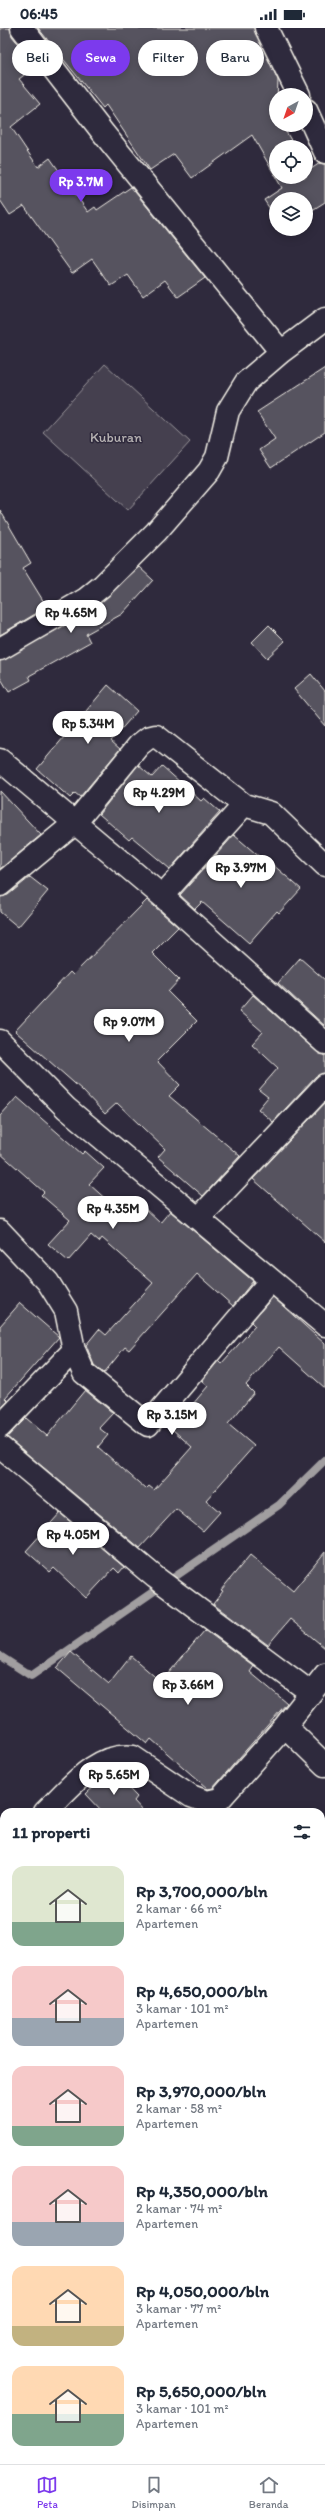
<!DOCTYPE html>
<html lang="id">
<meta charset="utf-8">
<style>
:root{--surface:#fff;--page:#f6f6f7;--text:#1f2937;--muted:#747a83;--line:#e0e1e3;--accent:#7c3aed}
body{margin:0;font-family:Itim,sans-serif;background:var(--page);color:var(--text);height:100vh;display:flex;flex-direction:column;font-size:15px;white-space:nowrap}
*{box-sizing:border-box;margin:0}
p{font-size:13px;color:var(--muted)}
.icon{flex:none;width:22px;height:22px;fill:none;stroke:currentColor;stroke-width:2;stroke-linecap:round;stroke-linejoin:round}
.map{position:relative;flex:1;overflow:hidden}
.details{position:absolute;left:0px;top:1780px;width:325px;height:656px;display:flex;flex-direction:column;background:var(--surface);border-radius:12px 12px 0 0;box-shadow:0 2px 10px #0003}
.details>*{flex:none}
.banner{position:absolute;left:12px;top:12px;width:301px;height:36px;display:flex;gap:8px}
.needle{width:26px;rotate:220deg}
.controls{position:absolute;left:269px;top:60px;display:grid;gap:8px}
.controls a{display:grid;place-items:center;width:44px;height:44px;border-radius:50%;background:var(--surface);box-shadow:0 2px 10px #0003;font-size:20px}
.price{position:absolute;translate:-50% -34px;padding:0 9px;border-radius:14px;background:#fff;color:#222;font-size:13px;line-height:26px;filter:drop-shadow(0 1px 2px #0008)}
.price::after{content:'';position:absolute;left:50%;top:24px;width:12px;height:9px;margin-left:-6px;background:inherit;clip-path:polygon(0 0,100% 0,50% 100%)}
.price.active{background:var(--accent);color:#fff}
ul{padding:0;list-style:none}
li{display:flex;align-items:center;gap:12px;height:100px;padding:0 12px}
li span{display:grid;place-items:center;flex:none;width:112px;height:80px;border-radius:12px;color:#555}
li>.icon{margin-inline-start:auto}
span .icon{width:48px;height:48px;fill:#fffc;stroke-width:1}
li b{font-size:17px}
h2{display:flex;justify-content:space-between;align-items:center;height:48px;padding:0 12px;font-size:17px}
.chip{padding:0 14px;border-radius:18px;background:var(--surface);box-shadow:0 2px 10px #0003;font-size:14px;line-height:36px}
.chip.active{background:var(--accent);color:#fff}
.status{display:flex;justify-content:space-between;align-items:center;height:28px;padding:0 20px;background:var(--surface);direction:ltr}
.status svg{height:11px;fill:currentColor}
.dock{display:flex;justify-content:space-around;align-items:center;height:56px;border-top:1px solid var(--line);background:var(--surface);font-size:11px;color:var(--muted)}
.dock a{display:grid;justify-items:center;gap:2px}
.dock .active{color:var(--accent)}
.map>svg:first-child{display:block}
</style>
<div class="status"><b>06:45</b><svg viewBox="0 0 49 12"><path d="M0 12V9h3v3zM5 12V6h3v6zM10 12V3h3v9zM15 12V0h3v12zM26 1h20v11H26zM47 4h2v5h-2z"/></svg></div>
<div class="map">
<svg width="325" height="2436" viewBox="0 0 325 2436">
<rect width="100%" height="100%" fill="#2f2a3d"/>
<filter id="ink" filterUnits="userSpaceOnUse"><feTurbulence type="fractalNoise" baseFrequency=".025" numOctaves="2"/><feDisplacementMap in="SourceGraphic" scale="8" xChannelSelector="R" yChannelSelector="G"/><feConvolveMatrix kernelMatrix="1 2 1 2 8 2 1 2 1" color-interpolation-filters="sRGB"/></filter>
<g filter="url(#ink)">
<path fill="#454050" stroke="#9c989c" d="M105,336L190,414L128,482L43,404Z"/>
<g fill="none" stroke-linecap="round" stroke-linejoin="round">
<path stroke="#a19ea0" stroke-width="8" d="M0,1628L31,1648L279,1477L325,1432"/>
</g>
<path fill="#56525f" stroke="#f4f1e8" d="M0,0H10L12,8L36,38L19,51L40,76L11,99L38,139L50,130L88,184L95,179L97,182L131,159L205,250L178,269L165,252L143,268L128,247L111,258L92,231L72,245L24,178L10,187L0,172Z
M38,0H254L278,52L276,97H282L295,119H276V149H306V139L308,143L320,135L325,136V174L306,186V171H276V190L264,172L282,160L252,107L192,150L174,126L150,142L106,77L103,80Z
M325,340V404L271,440L259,422L275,411L257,384Z
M0,482L31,535L23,540L47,579L0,607Z
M139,539L153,552L122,586L86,606L90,614L29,648L31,652L9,664L0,649V633L92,582Z
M269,597L285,613L267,630L252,614Z
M311,646L325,663V698L294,661Z
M108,657L137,683L111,713L120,721L80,769L75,765L70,770L37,741Z
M138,737L152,749L162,738L201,773L204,770L220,784L170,841L132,809L129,812L99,786Z
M0,763L41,807L0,841Z
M234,807L262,831L264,829L301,861L279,885L277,883L249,915L202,874L195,881L180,867Z
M30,849L48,863L18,899L0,884V869L8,867Z
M147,872L178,899L152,925L179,952L168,964L197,993L157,1033L180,1057L169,1068L240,1128L203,1168L158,1129L165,1121L117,1075L105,1086L82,1062L15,1003L70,944L73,947Z
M300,930L325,952V998L278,955Z
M253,967L317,1024L325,1027V1045L316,1048L273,1094L258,1081L268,1069L259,1062L278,1040L252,1016L263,1004L239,983Z
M17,1069L82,1126L85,1123L104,1140L89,1156L129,1192L142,1178L160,1195L170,1183L253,1253L233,1278L197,1246L129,1322L125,1319L104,1345L94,1337L86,1317L99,1301L106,1307L153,1255L102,1210L99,1214L91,1207L68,1233L48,1216L70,1192L41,1167L44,1164L0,1125V1088Z
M325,1075V1214L253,1151Z
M273,1269L325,1316V1360L279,1319L246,1357L254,1365L228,1396L254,1418L206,1472L220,1484L203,1503L176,1481L140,1520L7,1409L26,1390L47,1408L85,1362L113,1385L99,1400L108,1407L98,1419L146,1461L149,1458L154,1462L192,1419L172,1401L208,1358L202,1353L218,1333L221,1336L255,1298L251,1294Z
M20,1275L59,1309L5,1370L8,1373L0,1381V1298Z
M60,1485L124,1539L119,1545L114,1540L86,1570L54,1540L50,1544L26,1523Z
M325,1524V1620L290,1591L268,1617L213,1576L223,1563L221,1562L250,1527L293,1563Z
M205,1602L254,1638L250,1644L287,1675L213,1760L208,1761L151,1711L147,1716L57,1640L71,1624L109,1656L131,1628L161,1654Z
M113,1744L137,1769L134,1773L144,1784H103L86,1766L107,1746Z"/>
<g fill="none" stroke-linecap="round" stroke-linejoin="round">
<g stroke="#f4f1e8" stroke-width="25">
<path id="minor" d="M22,0L104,106L281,324
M266,0L299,67
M306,82L325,124
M0,621L86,571L102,558L156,504L209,443L217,429L228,383L246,354L281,324L325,291
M0,732L162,868L325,1015
M244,777L271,785L325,837
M0,857L75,795L139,717L148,710L156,708L244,777L162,868
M0,1013L66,1080L325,1297
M198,1191L325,1057
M0,1203L48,1254L66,1283L74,1322L84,1345L148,1397L271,1252
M0,1399L74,1322
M0,1419L155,1549L310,1664
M325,1647L285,1698L325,1737
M45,1784C69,1761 96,1724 133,1729L191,1768L207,1774L220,1771L285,1698
M0,1826L4,1822
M0,1909L4,1913
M321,2103L325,2098
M321,2283L325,2280
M0,2337L4,2343
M0,2380L4,2377"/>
</g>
<use href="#minor" stroke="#2f2a3d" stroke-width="22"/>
</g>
</g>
<g text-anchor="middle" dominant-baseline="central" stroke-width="3" stroke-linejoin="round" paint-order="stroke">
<g font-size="14" fill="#b7b3b3" stroke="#2f2a3d">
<text x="116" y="409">Kuburan</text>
</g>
</g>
</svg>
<div class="controls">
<a><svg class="needle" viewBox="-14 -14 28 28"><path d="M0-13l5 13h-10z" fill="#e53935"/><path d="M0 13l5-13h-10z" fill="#747a83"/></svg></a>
<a><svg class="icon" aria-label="locate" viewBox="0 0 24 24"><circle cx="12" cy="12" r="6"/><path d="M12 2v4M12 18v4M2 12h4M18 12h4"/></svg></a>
<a><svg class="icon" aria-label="layers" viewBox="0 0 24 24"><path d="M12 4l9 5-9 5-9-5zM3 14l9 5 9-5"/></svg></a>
</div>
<b class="price active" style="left:81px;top:175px">Rp 3.7M</b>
<b class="price" style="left:71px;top:606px">Rp 4.65M</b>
<b class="price" style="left:88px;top:717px">Rp 5.34M</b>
<b class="price" style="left:159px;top:786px">Rp 4.29M</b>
<b class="price" style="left:241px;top:861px">Rp 3.97M</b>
<b class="price" style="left:129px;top:1015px">Rp 9.07M</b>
<b class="price" style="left:113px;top:1202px">Rp 4.35M</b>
<b class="price" style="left:172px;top:1408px">Rp 3.15M</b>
<b class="price" style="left:73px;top:1528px">Rp 4.05M</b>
<b class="price" style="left:188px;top:1678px">Rp 3.66M</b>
<b class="price" style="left:114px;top:1768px">Rp 5.65M</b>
<div class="banner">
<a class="chip">Beli</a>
<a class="chip active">Sewa</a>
<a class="chip">Filter</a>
<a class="chip">Baru</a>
</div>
<section class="details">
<h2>11 properti<svg class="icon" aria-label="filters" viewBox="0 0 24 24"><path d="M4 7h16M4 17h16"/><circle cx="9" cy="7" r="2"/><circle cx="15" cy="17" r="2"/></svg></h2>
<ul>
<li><span style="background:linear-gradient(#dfe7d0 70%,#7fa58c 0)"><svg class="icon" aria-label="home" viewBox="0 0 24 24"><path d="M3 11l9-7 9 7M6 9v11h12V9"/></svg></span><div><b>Rp 3,700,000/bln</b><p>2 kamar · 66 m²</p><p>Apartemen</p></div></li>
<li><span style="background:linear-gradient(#f6c9c9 65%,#9aa5b1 0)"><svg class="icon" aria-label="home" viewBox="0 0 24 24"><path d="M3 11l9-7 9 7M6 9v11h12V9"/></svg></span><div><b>Rp 4,650,000/bln</b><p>3 kamar · 101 m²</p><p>Apartemen</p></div></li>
<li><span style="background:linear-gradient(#f6c9c9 75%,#7fa58c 0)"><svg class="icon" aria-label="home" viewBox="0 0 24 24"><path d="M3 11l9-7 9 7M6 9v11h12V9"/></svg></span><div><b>Rp 3,970,000/bln</b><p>2 kamar · 58 m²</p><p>Apartemen</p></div></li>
<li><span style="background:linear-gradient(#f6c9c9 70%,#9aa5b1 0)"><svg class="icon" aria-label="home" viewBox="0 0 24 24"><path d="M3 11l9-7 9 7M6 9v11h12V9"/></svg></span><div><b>Rp 4,350,000/bln</b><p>2 kamar · 74 m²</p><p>Apartemen</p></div></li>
<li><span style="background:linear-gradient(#ffd9b3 75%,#c2b280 0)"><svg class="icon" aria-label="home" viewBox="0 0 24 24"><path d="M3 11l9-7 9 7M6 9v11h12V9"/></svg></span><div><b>Rp 4,050,000/bln</b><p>3 kamar · 77 m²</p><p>Apartemen</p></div></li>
<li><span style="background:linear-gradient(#ffd9b3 60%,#7fa58c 0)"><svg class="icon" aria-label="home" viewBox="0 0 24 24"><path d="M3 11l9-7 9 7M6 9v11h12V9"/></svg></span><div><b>Rp 5,650,000/bln</b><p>3 kamar · 101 m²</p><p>Apartemen</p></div></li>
</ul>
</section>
</div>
<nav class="dock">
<a class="active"><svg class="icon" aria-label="map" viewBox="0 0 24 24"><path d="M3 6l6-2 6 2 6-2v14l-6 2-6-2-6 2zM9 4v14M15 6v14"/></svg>Peta</a>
<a><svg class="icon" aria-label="saved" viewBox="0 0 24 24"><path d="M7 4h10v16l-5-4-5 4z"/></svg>Disimpan</a>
<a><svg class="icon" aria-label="home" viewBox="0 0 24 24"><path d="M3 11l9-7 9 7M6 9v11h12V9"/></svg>Beranda</a>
</nav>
